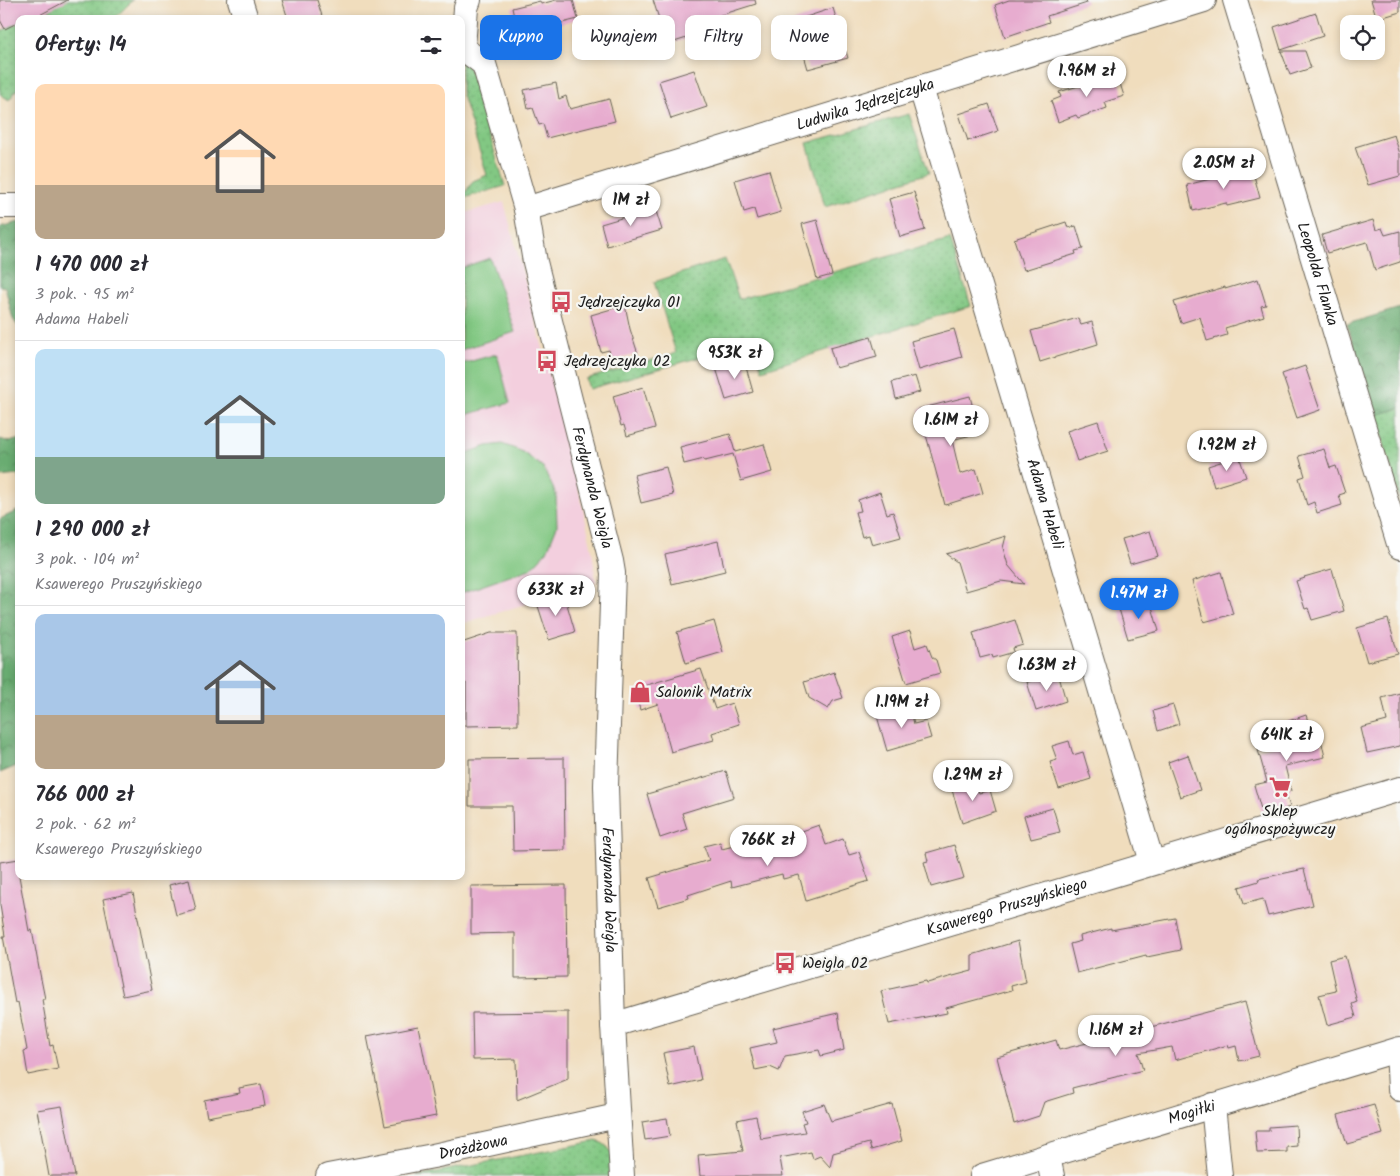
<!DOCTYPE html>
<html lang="pl">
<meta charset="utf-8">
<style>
:root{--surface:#fff;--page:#f7f7f7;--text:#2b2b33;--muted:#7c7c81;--line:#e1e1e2;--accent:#1a73e8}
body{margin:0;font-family:Kalam,sans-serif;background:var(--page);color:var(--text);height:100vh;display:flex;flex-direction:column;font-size:19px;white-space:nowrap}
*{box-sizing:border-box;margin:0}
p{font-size:16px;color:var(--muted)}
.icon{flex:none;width:28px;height:28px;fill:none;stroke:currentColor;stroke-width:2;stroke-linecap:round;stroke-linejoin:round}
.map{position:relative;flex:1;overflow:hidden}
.side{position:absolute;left:15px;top:15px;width:450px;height:865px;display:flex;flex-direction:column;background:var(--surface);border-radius:10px;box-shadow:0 2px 8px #0003}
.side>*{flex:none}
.hud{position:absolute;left:480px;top:15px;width:475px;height:45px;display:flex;gap:10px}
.buttons{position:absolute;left:1340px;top:15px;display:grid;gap:10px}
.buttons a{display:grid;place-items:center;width:45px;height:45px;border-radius:10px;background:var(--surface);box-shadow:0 2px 8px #0003;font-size:25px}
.price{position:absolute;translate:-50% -42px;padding:0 11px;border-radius:18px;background:#fff;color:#222;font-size:16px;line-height:32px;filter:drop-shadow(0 1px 2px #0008)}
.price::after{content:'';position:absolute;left:50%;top:30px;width:15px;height:11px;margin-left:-8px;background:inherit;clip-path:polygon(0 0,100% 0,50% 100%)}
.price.selected{background:var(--accent);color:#fff}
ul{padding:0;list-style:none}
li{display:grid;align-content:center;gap:10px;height:265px;padding:0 20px}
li+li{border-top:1px solid var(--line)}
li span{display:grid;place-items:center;height:155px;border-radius:10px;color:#555}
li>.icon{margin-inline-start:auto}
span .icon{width:90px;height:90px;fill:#fffc;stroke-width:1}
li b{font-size:21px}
h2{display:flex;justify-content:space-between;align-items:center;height:60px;padding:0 20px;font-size:21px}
.chip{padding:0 18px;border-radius:10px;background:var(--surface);box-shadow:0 2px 8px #0003;font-size:18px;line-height:45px}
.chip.selected{background:var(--accent);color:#fff}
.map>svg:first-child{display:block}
</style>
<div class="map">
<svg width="1400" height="1176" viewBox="0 0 1400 1176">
<defs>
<pattern id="grass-dots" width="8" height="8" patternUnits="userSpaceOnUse" patternTransform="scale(1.25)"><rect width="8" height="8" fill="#82c883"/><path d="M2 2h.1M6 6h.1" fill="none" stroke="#70ab71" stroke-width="1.8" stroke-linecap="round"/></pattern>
<pattern id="forest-crowns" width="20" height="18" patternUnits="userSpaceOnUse" patternTransform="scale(1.25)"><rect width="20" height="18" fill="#69ac71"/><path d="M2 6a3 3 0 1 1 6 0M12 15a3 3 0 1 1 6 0" fill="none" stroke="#568b5c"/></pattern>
</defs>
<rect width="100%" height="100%" fill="#f6f6f2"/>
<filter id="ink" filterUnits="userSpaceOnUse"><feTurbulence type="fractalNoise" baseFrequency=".02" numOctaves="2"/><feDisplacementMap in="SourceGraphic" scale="10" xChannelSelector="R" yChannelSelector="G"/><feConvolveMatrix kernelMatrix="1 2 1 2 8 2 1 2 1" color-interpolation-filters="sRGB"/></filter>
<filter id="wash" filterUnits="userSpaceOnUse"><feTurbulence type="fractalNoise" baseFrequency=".0096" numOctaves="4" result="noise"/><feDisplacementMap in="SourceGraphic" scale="20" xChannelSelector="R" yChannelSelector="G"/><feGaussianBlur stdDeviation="1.12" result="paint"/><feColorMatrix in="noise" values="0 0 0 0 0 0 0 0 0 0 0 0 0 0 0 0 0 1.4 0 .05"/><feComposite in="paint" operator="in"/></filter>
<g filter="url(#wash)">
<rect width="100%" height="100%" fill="#f0ddbd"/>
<path fill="#f3cfde" d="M504,202L571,454L592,550L596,582L461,624V214Z"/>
<path fill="url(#grass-dots)" stroke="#4f7250" d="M62,0H133L114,19H26C37,19 55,9 62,0Z
M19,22V87L9,100L0,94V32Z
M461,62L468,64L505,186L461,199L473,181L487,175L461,92Z
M909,114L929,173L825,207L807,143Z
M950,239L971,306L762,370L753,342L589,389L586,379L676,353L654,282L725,259L739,299Z
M1400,408V501L1376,415Z
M596,1141C614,1145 613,1160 618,1176H416Z"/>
<path fill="url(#forest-crowns)" stroke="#426446" d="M19,222V328L13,319L5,287L0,286V227Z
M1400,308V408L1376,415L1347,324Z
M0,439L10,442L19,439V480L18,475L0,477Z
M19,510V765L0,773V519Z"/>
<path fill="#82c883" stroke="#4f7250" d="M490,258L515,332L461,350V268Z
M497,354L510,403L461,416V364Z
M502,444L521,451L543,467L556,494L557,526L547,551L530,569L461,593V455L487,446Z"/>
<g id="blocks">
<path fill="#e7accf" d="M0,0H68L32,19H19V22L5,29L0,20Z
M282,0H317L323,19H288Z
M556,0H573L578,19L518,34L512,8L540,1L541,4Z
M653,0H755L756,4L689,25L693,36L671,43L665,23L661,25Z
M1009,0H1086L1087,3L1047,16L1049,22L1005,37L995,5Z
M1371,0H1400V12L1377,19Z
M833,8L848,58L808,69L794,21Z
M1316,13L1323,36L1281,50L1274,27Z
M1281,51H1305L1311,68L1290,75Z
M694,70L707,107L671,119L659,81Z
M1117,74L1124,96L1105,102L1107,108L1078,118L1076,115L1058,122L1051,101L1061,97L1059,92Z
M556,83L559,99L566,96L570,109L609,99L615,121L547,138L543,124L539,125L533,108L528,109L524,90Z
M989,104L998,131L968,141L959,114Z
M1394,135L1400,154V176L1368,185L1355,147Z
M1252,168L1260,198L1227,206L1226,203L1193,211L1187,185Z
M769,170L781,212L757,219L754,209L744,212L735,180Z
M914,192L925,230L900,237L889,199Z
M655,208L662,230L607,246L601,224Z
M817,220L832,275L817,279L802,224Z
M1373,220L1376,230L1382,228L1385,235L1400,231V262L1375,270L1367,242L1327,253L1322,235Z
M1066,222L1068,228L1076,226L1083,249L1075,251L1076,254L1024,270L1014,239Z
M1258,279L1266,305L1261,306L1264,316L1225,328L1227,335L1207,341L1200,317L1181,323L1174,302L1225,287V289Z
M625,305L630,329L638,354L612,361L609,350L601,352L591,315Z
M1078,318L1081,325L1092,322L1098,344L1040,362L1031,331Z
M954,329L962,357L919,370L911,341Z
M871,337L877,357L836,368L830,348Z
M744,360L753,392L726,400L716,368Z
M1305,366L1320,410L1297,418L1282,374Z
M915,376L920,392L896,399L892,382Z
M643,387L655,428L627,436L624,425L621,426L613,396Z
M970,396L979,433L952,440L960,474L976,469L983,493L945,505L919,409Z
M1098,421L1108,451L1077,461L1067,431Z
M730,434L735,452L764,444L772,472L741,481L733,454L705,461L704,459L684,464L680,447Z
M1324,449L1330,468L1336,466L1345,493L1339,495L1342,505L1317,513L1314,502L1307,505L1299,478L1305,476L1299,456Z
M1239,456L1246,477L1214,487L1208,466Z
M666,467L673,495L641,503L634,475Z
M880,492L887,514L893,512L901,537L872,545L869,535L862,537L855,512L861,511L858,500Z
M1150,531L1158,556L1130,564L1122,539Z
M1006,536L1003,548L1008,565L1024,584L1001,581L966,591L957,562L946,554Z
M718,541L725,571L672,584L665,554Z
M1332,569L1344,611L1312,620L1308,608L1305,609L1296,581L1305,578L1304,577Z
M1221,572L1233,614L1204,622L1192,581Z
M564,594L575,632L549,640L537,603Z
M1150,600L1159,631L1128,639L1119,609Z
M1388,619L1398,654L1367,662L1357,628Z
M1015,620L1023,645L1013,648L1014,652L993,658L992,655L980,658L973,633Z
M714,621L723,652L686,663L677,632Z
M910,631L915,648L927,644L932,657L936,660L940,673L906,683L892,637Z
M491,633H517L518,725L466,726V683H461V643Z
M701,669L715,709L732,703L739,724L712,733L714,740L671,752L658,704L640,710L636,695L640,687Z
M834,672L843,698L833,701L828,709L809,698L804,682Z
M1058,673L1066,701L1036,711L1027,682Z
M1400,693V746L1367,753L1361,728L1387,721L1382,698Z
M1173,705L1179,724L1158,731L1153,711Z
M910,707L914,724L926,721L931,738L887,751L877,716Z
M1306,715L1310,728L1318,726L1325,757L1285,766L1291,791L1286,793L1290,807L1263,816L1254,785L1267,782L1258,750L1285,743L1280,724Z
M1069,741L1073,755L1083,752L1091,779L1059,789L1050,762L1057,760L1052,746Z
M1188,755L1200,790L1180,797L1168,762Z
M564,758L565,850L513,851L512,806H469V759Z
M726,771L734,797L682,813L687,829L660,838L647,794Z
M975,782L979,793L990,790L996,811L962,823L952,790Z
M1053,808L1060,832L1031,839L1024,816Z
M819,825L826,845L843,839L849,855L859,852L869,881L806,901L799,875L783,879L782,874L732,887L731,881L688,895L689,898L658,907L649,878L709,860L704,846L720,842L722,849L761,839L762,843L803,833L802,831Z
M954,845L964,878L931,887L924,862L928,861L926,853Z
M19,859V876L29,931L32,930L40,974L45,999H42L50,1046L53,1045L58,1069L28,1075L24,1051L27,1050L18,1002L15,1003L3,936H5L0,905V862Z
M1304,869L1313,905L1268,916L1263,899L1244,904L1239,887L1259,881L1258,879Z
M189,880L196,910L176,915L169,885Z
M566,885L567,977L515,978V933L471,934V886Z
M133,893L152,990L123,996L103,899Z
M1175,918L1181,950L1147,957L1146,955L1077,973L1070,944L1081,941L1080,936L1111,928V930Z
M1018,941L1026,982L1011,986L1012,990L946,1008L947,1013L889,1024L881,991L926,981L927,983L972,971V955Z
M1345,956L1357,1002L1352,1004L1356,1017L1327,1025L1319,995L1336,991L1329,960Z
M1245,1002L1259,1056L1239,1061L1236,1046L1229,1048L1228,1045L1175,1060L1172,1047L1138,1053L1143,1070L1072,1088L1073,1093L1044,1102L1039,1116L1014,1124L997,1057L1056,1040L1059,1050L1095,1041L1097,1045L1133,1034L1132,1032Z
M568,1012V1079L517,1100L516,1059L473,1060L472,1013Z
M838,1013L844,1050L821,1056L819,1050L785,1056L779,1071L770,1067L755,1070L750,1048L777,1042L773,1028Z
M418,1026L436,1116L385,1126L367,1036Z
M694,1047L701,1080L670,1087L663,1053Z
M261,1084L265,1106L207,1117L204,1100L240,1093L239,1088Z
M824,1104L831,1121L892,1104L902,1141L871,1150L869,1143L833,1153L830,1167L820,1156L813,1159L811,1152L780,1158L783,1176H700L698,1155L743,1151L737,1120L756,1116L761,1139L805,1132L802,1123L806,1122L802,1111Z
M1374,1105L1383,1134L1347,1144L1338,1115Z
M62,1106L75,1176H49L37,1110Z
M667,1118L670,1136L645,1140L642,1122Z
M1296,1125L1297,1146L1287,1147V1152L1257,1153L1255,1131H1269V1127Z"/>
</g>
</g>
<g filter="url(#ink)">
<use href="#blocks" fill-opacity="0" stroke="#666054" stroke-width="1"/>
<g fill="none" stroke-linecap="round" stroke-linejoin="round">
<g stroke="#666054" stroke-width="26">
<g id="minor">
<path d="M240,0L246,19"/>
<path id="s1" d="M1235,0L1400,547"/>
<path id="s2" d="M461,47L484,64L526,209L535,262L611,561L613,573L606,786L613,1025L622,1176"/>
<path d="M463,47L466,8L469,0"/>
<path id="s3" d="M921,88L1152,862"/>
<path d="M0,206H19"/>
<path id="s4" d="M526,209L1204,0"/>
<path id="s5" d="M613,1025L1400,789"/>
<path d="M1398,1050L1400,1089"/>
<path d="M1213,1105L1220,1176"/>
<path d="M1048,1156L1052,1176"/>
<path id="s6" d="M328,1176L433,1156L617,1116"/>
<path id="s7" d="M982,1176L1400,1049"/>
</g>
</g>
<use href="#minor" stroke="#fff" stroke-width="24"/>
</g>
</g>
<defs>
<g id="bus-bare" transform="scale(1.725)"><path d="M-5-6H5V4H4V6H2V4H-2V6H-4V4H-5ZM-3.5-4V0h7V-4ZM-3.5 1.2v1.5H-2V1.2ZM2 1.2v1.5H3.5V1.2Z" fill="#d1495b" stroke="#f6f6f2" stroke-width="2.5" paint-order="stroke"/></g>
<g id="shop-bare" transform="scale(1.725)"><path d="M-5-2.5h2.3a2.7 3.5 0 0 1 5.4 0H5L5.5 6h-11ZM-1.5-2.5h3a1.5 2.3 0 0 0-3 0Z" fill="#d1495b" stroke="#f6f6f2" stroke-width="2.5" paint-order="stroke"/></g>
<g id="supermarket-bare" transform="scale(1.725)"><path d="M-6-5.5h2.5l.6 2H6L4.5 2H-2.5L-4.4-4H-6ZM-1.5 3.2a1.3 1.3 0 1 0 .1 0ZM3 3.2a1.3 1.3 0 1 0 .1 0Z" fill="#d1495b" stroke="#f6f6f2" stroke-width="2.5" paint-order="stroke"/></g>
</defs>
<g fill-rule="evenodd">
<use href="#bus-bare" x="561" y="302"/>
<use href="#bus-bare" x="547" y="361"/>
<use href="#shop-bare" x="640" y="692"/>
<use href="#supermarket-bare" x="1280" y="787"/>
<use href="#bus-bare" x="785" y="963"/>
</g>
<g text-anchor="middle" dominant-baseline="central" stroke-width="4.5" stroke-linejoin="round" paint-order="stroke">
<g font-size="16" fill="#1c1c1c" stroke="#f6f6f2">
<text stroke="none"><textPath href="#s4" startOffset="355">Ludwika Jędrzejczyka</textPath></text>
<text stroke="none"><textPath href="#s1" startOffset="286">Leopolda Flanka</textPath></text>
<text stroke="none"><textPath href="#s2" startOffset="466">Ferdynanda Weigla</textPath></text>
<text stroke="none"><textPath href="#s3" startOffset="434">Adama Habeli</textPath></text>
<text stroke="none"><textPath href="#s2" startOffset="871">Ferdynanda Weigla</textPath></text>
<text stroke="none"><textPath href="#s5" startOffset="411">Ksawerego Pruszyńskiego</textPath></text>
<text stroke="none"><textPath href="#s7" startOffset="219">Mogiłki</textPath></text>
<text stroke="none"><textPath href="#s6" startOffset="148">Drożdżowa</textPath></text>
</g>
<g font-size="16" fill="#1c1c1c" stroke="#f6f6f2" text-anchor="start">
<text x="578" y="302">Jędrzejczyka 01</text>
<text x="564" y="361">Jędrzejczyka 02</text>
<text x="656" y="692">Salonik Matrix</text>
<text x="1280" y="811" text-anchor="middle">Sklep<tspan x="1280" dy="18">ogólnospożywczy</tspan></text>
<text x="802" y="963">Weigla 02</text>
</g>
</g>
</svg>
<div class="buttons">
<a><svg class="icon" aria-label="locate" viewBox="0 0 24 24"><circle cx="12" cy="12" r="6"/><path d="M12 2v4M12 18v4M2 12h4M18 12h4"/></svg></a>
</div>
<b class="price" style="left:1087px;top:98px">1.96M zł</b>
<b class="price" style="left:1224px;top:190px">2.05M zł</b>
<b class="price" style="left:631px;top:227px">1M zł</b>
<b class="price" style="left:735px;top:380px">953K zł</b>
<b class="price" style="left:951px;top:447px">1.61M zł</b>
<b class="price" style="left:1227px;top:472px">1.92M zł</b>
<b class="price" style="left:556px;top:617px">633K zł</b>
<b class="price selected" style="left:1139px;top:620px">1.47M zł</b>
<b class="price" style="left:1047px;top:692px">1.63M zł</b>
<b class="price" style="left:902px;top:729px">1.19M zł</b>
<b class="price" style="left:1287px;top:762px">641K zł</b>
<b class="price" style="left:973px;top:802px">1.29M zł</b>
<b class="price" style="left:768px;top:867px">766K zł</b>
<b class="price" style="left:1116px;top:1057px">1.16M zł</b>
<div class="hud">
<a class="chip selected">Kupno</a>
<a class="chip">Wynajem</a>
<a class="chip">Filtry</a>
<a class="chip">Nowe</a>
</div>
<section class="side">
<h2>Oferty: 14<svg class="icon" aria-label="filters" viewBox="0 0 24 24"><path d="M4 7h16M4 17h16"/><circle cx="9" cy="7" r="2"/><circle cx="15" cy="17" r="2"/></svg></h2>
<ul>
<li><span style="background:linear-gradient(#ffd9b3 65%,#b9a48a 0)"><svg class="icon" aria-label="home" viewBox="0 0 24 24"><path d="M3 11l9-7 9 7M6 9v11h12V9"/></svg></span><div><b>1 470 000 zł</b><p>3 pok. · 95 m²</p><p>Adama Habeli</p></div></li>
<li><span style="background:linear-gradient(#bfe0f5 70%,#7fa58c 0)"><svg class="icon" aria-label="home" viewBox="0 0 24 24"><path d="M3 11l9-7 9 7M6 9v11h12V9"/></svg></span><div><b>1 290 000 zł</b><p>3 pok. · 104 m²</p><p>Ksawerego Pruszyńskiego</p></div></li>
<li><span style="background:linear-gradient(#a9c7e8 65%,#b9a48a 0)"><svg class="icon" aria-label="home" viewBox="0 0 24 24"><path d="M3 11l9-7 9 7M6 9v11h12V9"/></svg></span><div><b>766 000 zł</b><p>2 pok. · 62 m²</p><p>Ksawerego Pruszyńskiego</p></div></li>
</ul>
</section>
</div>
